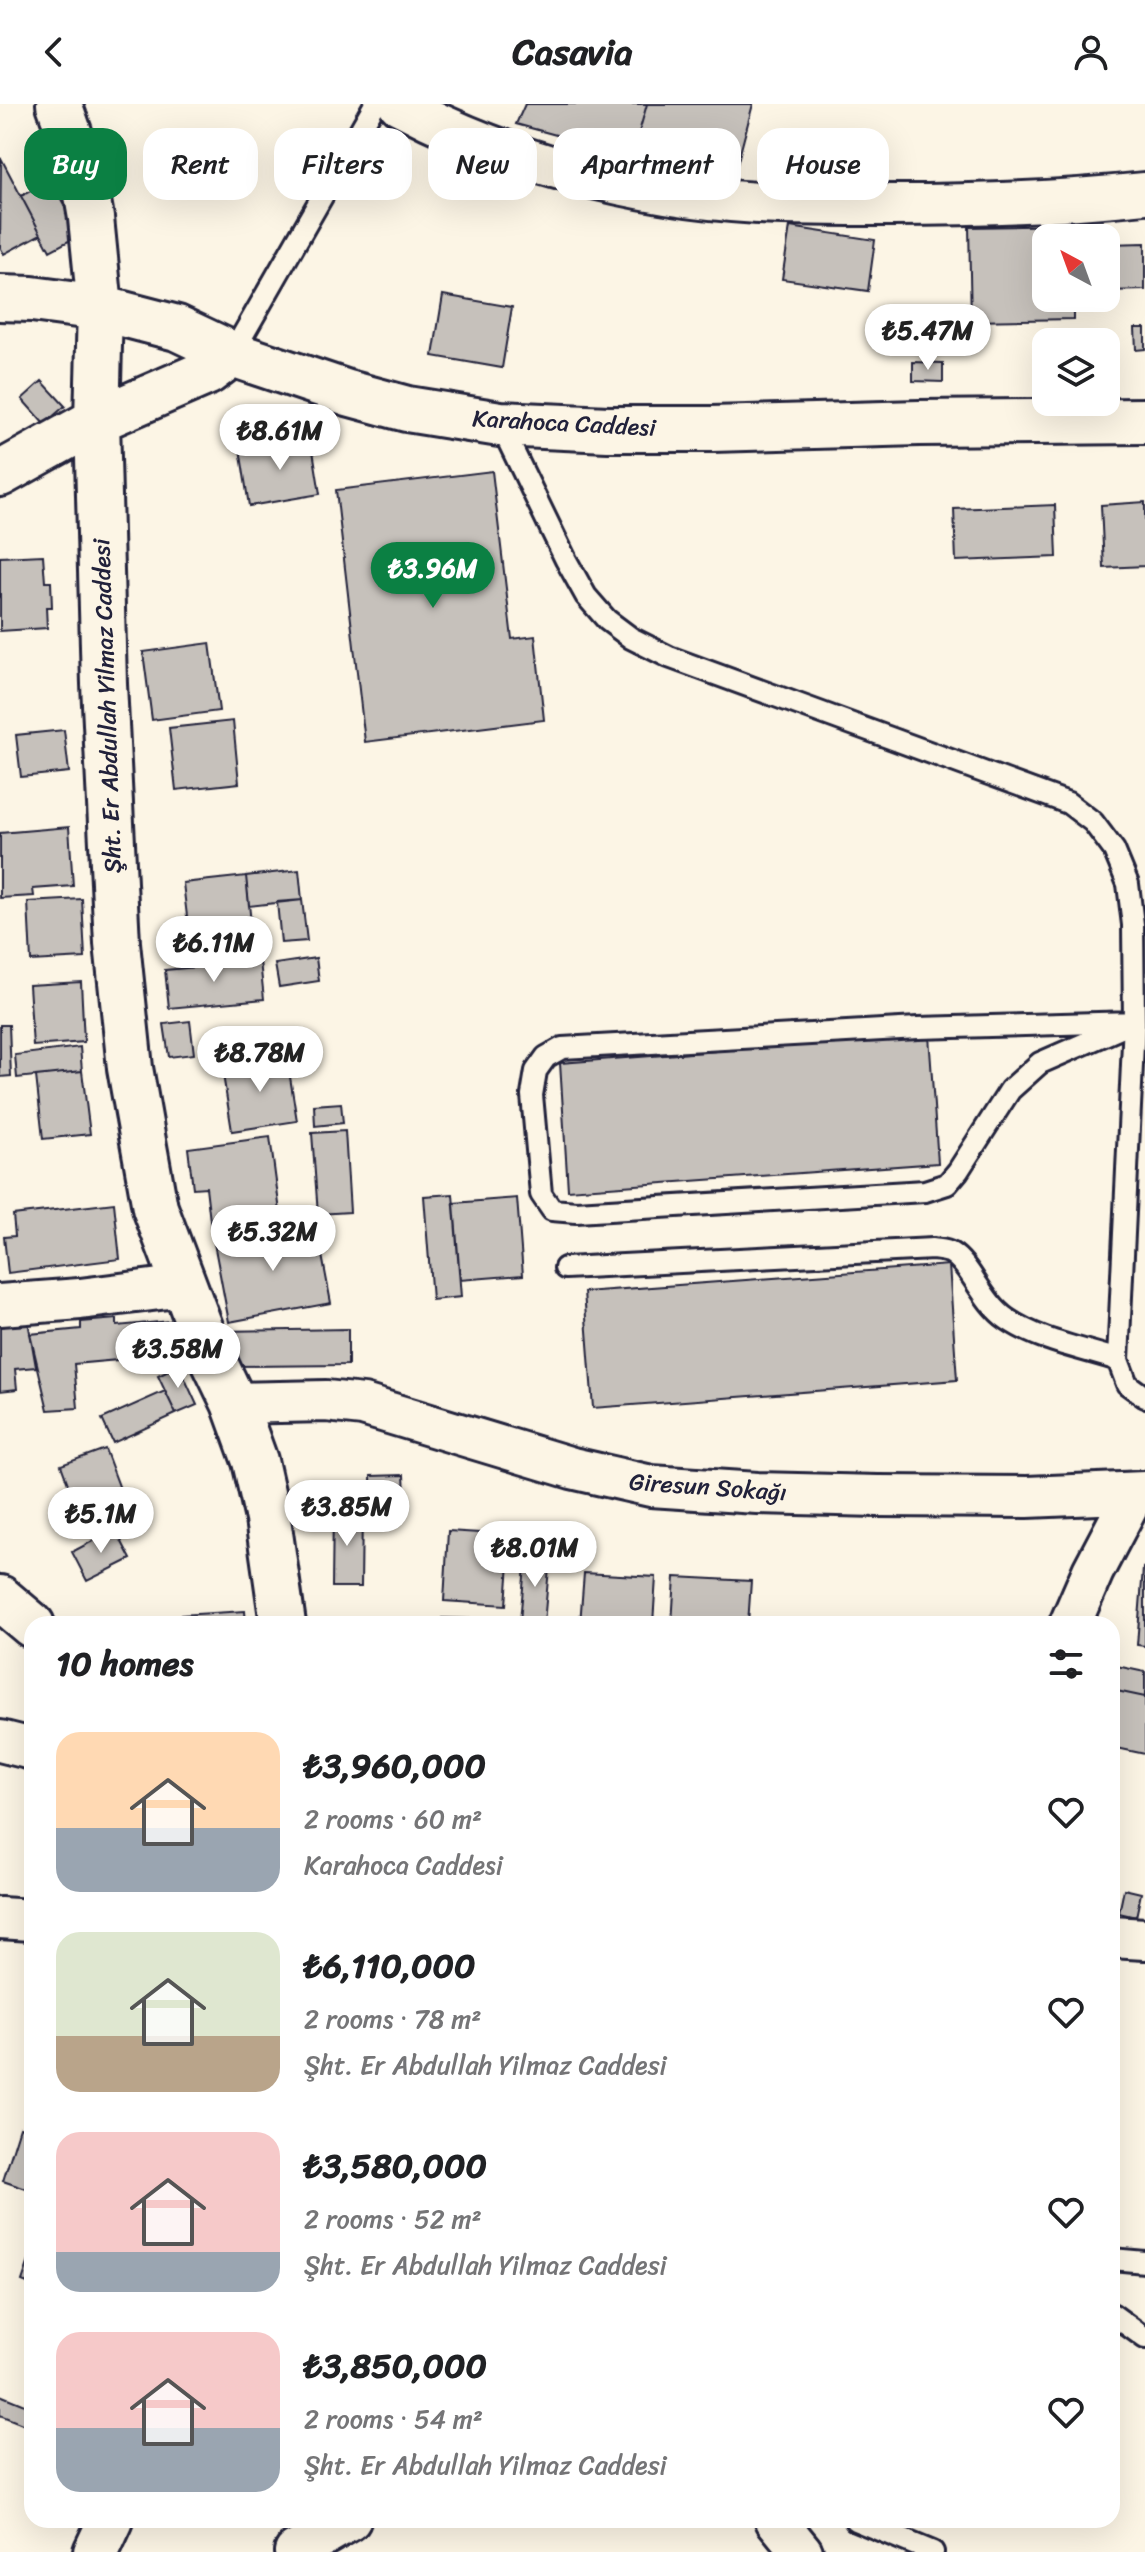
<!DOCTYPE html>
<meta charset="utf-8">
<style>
:root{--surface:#fff;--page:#f6f6f6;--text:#202124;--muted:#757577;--accent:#0b8043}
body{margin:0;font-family:Sriracha,sans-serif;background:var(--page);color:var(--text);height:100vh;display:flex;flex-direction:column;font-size:30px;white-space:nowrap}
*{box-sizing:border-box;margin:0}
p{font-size:26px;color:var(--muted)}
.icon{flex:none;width:44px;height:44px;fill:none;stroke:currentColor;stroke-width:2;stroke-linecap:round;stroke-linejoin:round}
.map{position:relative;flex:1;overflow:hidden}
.sheet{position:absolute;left:24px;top:1512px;width:1096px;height:912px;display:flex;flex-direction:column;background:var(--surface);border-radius:24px;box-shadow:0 8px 32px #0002}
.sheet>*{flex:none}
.guide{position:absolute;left:24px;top:24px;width:1098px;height:72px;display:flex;gap:16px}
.needle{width:52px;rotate:319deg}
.controls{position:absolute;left:1032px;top:120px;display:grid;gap:16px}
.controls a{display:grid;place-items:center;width:88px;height:88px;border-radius:16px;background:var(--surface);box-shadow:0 8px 32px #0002;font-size:40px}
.price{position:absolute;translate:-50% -68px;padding:0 18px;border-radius:28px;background:#fff;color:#222;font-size:26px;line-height:52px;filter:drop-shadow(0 2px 4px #0008)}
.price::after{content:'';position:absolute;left:50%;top:48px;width:24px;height:18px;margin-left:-12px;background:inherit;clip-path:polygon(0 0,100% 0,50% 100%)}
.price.selected{background:var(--accent);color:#fff}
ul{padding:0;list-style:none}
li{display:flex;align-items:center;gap:24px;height:200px;padding:0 32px}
li span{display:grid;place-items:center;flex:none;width:224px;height:160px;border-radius:24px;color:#555}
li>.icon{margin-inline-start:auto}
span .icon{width:96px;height:96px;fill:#fffc;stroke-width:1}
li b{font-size:34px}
h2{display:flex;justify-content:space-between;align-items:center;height:96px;padding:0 32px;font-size:34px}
.tag{padding:0 28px;border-radius:24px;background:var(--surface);box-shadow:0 8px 32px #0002;font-size:28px;line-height:72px}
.tag.selected{background:var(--accent);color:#fff}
header{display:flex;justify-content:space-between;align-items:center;height:104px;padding:0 32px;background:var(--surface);font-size:36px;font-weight:700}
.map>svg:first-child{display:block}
</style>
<header><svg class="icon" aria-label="back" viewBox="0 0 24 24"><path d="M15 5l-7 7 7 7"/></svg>Casavia<svg class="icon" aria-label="person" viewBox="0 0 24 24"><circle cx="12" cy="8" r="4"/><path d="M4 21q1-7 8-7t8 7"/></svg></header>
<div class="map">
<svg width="1145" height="2448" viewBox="0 0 1145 2448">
<rect width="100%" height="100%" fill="#fcf5e5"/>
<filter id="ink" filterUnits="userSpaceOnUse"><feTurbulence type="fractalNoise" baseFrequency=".0125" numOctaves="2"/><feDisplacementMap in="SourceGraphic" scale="16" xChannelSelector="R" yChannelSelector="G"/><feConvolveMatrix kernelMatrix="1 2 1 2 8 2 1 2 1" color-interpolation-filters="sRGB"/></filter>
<g filter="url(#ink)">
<path fill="#c6c1bb" stroke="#22223b" stroke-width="2" d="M525,0H647L634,46L590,34L589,40L516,20Z
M647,0H753L734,72L634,46Z
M1,54L41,130L4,150L0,143Z
M51,76L80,131L50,147L21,92Z
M1073,121V134H1046V194H1074V215L971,217L969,123Z
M790,123L875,136L868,187L782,175Z
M1145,139V186L1106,187V140Z
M443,191L512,203L502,264L433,252Z
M1135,224H1145V245L1136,246Z
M913,258L943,259V278L913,277Z
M42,277L65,302L44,320L22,295Z
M311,334L320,390L249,402L240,345Z
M492,367L512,535L535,532L544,616L365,638L336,386Z
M1145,398V462L1104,464L1101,401Z
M1055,401L1057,453L956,457L954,405Z
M43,451L45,478H51L52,503H46L47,524L0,527V453Z
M210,539L219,607L152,616L143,548Z
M233,617L239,679L176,686L169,624Z
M64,626L69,668L21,673L16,631Z
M69,723L73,782L33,785L34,792L0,794V729Z
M299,766L302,796L249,802L246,772Z
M246,772L254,847L192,854L183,779Z
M82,795L85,854L31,857L28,798Z
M302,796L307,837L281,839L277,798Z
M316,854L319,877L279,883L275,860Z
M260,857L264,895L169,904L165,866Z
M81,878L84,938L33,942L29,881Z
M190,917L194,950L169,953L164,920Z
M0,921H9L11,972L0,973Z
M929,931L938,1059L568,1086L560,959Z
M80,943L82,967L17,974L15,951Z
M287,954L297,1017L232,1027L222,964Z
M82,967L90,1030L43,1035L36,972Z
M341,999L343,1019L315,1022L314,1001Z
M345,1027L350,1108L318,1110L312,1029Z
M270,1033L281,1115L211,1125L206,1083L193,1084L188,1044Z
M453,1090L461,1193L432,1196L424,1092Z
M517,1094L523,1171L460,1176L454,1099Z
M114,1099L120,1155L8,1169L4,1133L15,1132L13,1111Z
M316,1119L331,1199L229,1218L214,1139Z
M949,1161L957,1276L593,1304L584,1188Z
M117,1215V1222L170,1217L173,1251L74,1260L78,1304L48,1306L30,1230L81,1225V1218Z
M28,1217L36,1263L15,1265L17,1285L0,1287V1219Z
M348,1225V1261L232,1262L222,1227Z
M179,1262L197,1301L176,1310L158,1272Z
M165,1287L176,1310L113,1339L102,1315Z
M105,1345L123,1393L79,1410L61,1361Z
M404,1371L406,1411L372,1412L371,1372Z
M333,1405L362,1406L361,1483H332Z
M115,1425L131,1455L87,1477L72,1448Z
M448,1427L511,1431L506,1501L444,1497Z
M526,1451L550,1453L544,1519L520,1517Z
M1143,1464L1145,1465V1542L1137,1541Z
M584,1469L656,1473L653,1520H580Z
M675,1473L751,1477L748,1520H672Z
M245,1507L246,1520H182L181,1511Z
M443,1514L503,1516V1520H443Z
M1112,1561L1145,1568V1593L1112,1586Z
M1112,1586L1145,1593V1650L1112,1643Z
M1124,1785L1141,1789L1136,1813L1119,1809Z
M20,2023L32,2027V2087L3,2077Z
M32,2148V2181L22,2177Z
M0,2291L32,2304L27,2322L0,2311Z"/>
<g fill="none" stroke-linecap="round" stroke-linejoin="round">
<g stroke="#22223b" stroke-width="26">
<path id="service" d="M232,250L375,0
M500,320L566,456L586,492L607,516L631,534L669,553L1068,699L1093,718L1114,746L1128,780L1133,821L1134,918L1118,1256L1127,1280L1145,1293
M1134,918L1040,959L1010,986L958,1067L947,1080L925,1087L576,1108L552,1106L541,1090L532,991L536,967L546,953L562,944L918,924Z
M565,1164L933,1145C938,1146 946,1146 951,1149C971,1161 982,1198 1007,1215C1039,1237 1081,1244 1118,1256
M1112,2155L1145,2158
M1112,2210L1145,2234
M855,2416L933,2448"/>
</g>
<g stroke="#22223b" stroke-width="46">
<path id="minor" d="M399,0C507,58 635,92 758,99C802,101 847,101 891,101C976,101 1061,98 1145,89
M0,1201L80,1195L184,1182
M234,1299L326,1297L363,1301L572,1364L651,1382L757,1389L878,1392L1027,1393L1145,1388
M1070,1520L1093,1467L1134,1389
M0,1637L32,1645
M0,1814L32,1816
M1112,1833L1145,1835
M776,2416L802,2448
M295,2448L350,2416"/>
</g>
<g stroke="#22223b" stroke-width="50">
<path id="tertiary" d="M59,0L83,68L91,114L100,204L97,316L104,580L117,839L130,964L155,1104L209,1247L234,1299L255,1357L268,1415L283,1520
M0,194L32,195L100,204L177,224L232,250L348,289L407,305L500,320L608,325H712L919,319L1145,317
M0,370L97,316L208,268L232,250
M0,1494L32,1521
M96,2448L111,2416"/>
</g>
<use href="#service" stroke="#fcf5e5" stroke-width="20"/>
<use href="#minor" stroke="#fcf5e5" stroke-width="40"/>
<use href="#tertiary" stroke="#fcf5e5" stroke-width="44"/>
</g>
</g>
<g text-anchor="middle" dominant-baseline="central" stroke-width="6" stroke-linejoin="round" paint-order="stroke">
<g font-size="24" fill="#22223b" stroke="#fcf5e5">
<text transform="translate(564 319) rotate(3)">Karahoca Caddesi</text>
<text transform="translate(107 602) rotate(-92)">Şht. Er Abdullah Yilmaz Caddesi</text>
<text transform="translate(708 1383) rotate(4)">Giresun Sokağı</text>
</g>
</g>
</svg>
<div class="controls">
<a><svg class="needle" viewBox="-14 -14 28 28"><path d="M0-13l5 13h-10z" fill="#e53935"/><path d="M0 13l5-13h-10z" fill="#757577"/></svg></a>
<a><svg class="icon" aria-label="layers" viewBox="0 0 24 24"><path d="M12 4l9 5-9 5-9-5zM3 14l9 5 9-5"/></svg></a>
</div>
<b class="price" style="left:928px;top:268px">₺5.47M</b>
<b class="price" style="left:280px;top:368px">₺8.61M</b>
<b class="price selected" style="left:433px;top:506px">₺3.96M</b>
<b class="price" style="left:214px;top:880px">₺6.11M</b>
<b class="price" style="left:260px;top:990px">₺8.78M</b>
<b class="price" style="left:273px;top:1169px">₺5.32M</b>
<b class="price" style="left:178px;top:1286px">₺3.58M</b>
<b class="price" style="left:347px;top:1444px">₺3.85M</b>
<b class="price" style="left:101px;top:1451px">₺5.1M</b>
<b class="price" style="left:535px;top:1485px">₺8.01M</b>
<div class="guide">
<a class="tag selected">Buy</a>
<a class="tag">Rent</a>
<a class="tag">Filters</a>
<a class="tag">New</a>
<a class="tag">Apartment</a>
<a class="tag">House</a>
</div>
<section class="sheet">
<h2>10 homes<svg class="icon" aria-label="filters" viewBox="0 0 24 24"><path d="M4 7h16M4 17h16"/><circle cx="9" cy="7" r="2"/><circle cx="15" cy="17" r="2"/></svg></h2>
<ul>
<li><span style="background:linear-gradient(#ffd9b3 60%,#9aa5b1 0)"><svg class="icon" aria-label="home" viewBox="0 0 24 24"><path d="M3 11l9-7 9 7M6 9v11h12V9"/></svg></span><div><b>₺3,960,000</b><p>2 rooms · 60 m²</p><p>Karahoca Caddesi</p></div><svg class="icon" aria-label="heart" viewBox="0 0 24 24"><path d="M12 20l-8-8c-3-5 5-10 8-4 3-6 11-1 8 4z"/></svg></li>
<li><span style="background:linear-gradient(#dfe7d0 65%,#b9a48a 0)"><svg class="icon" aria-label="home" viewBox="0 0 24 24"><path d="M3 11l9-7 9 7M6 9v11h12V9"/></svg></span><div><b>₺6,110,000</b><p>2 rooms · 78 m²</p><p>Şht. Er Abdullah Yilmaz Caddesi</p></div><svg class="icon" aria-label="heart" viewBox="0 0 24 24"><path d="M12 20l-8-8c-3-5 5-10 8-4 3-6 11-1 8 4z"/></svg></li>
<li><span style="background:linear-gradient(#f6c9c9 75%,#9aa5b1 0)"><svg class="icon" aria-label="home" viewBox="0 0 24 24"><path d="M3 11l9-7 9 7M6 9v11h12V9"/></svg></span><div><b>₺3,580,000</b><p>2 rooms · 52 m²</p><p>Şht. Er Abdullah Yilmaz Caddesi</p></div><svg class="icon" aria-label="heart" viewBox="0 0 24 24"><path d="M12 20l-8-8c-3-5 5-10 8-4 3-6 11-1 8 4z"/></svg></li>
<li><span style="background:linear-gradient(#f6c9c9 60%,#9aa5b1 0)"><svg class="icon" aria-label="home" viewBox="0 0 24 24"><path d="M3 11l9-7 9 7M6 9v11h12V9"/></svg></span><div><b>₺3,850,000</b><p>2 rooms · 54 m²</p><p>Şht. Er Abdullah Yilmaz Caddesi</p></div><svg class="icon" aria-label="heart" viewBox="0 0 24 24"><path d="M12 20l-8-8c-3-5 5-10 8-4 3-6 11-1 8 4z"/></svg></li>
</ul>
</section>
</div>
